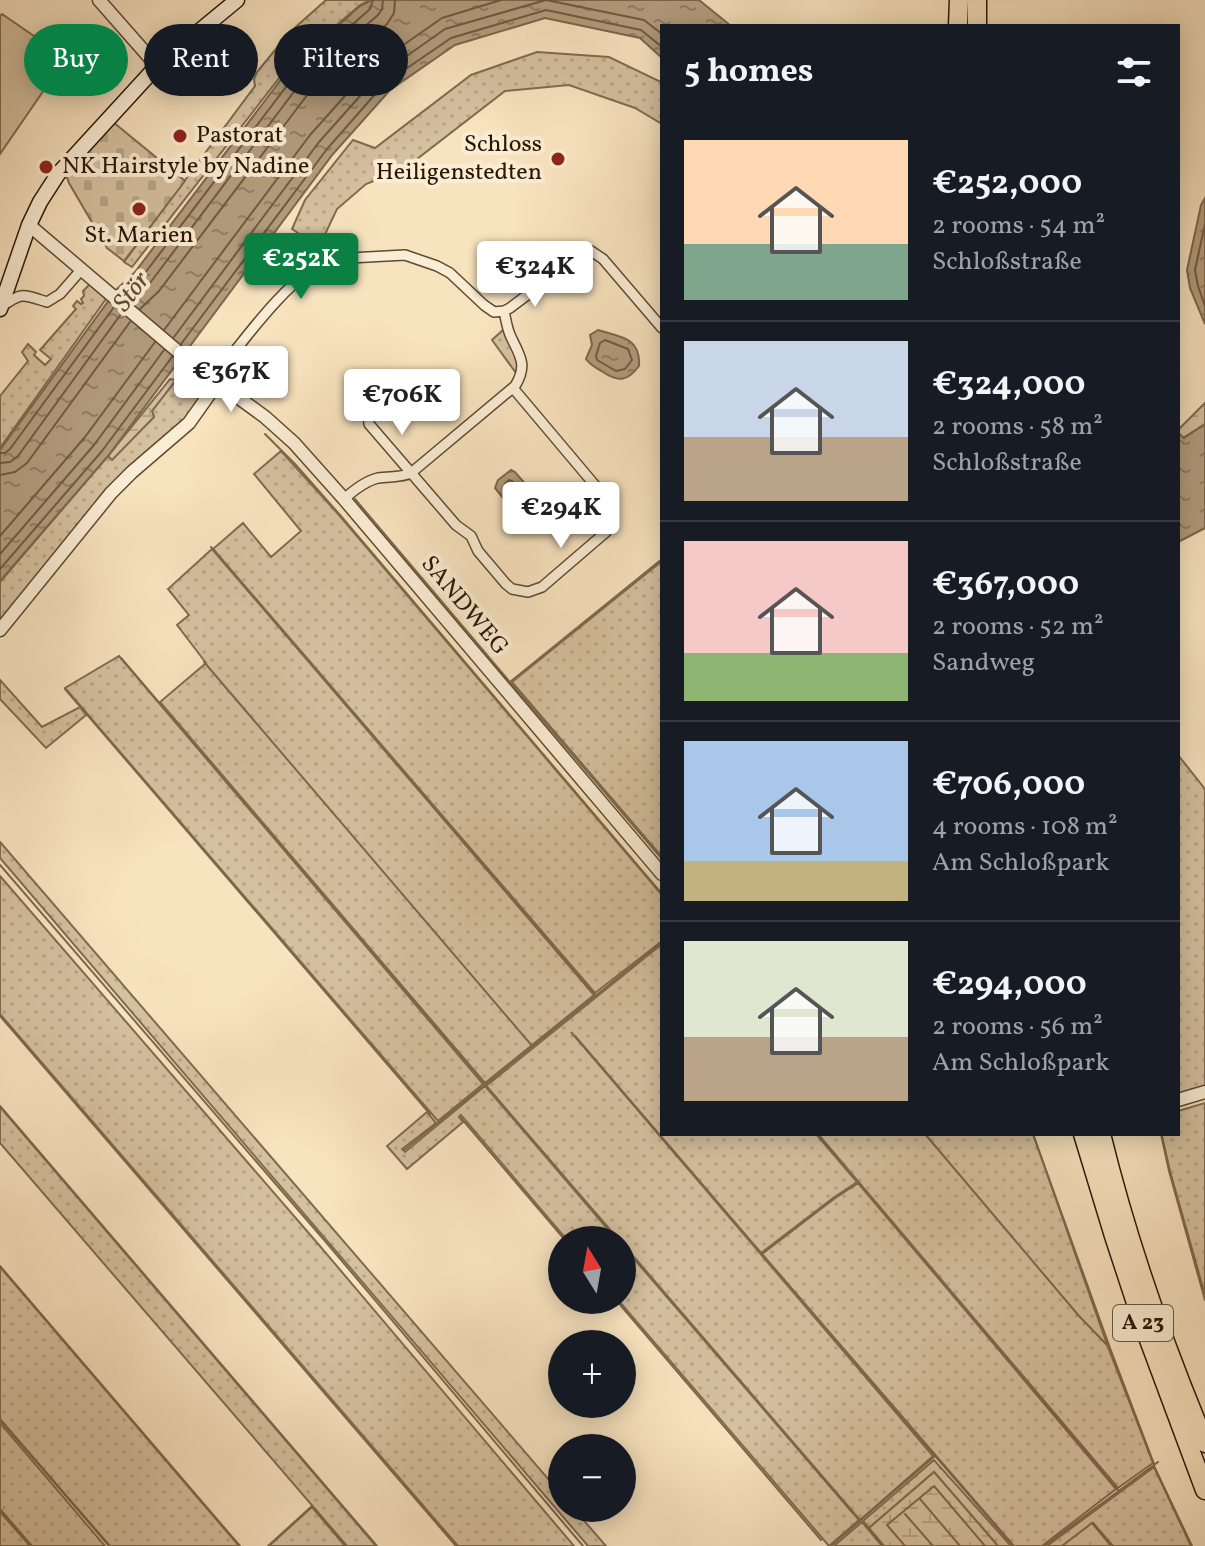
<!DOCTYPE html>
<meta charset="utf-8">
<style>
:root{--surface:#171b24;--page:#20242c;--text:#f1f3f6;--muted:#9ea1a6;--line:#363941;--accent:#0b8043}
body{margin:0;font-family:Vollkorn,serif;background:var(--page);color:var(--text);height:100vh;display:flex;flex-direction:column;font-size:30px;white-space:nowrap}
*{box-sizing:border-box;margin:0}
p{font-size:26px;color:var(--muted)}
.icon{flex:none;width:44px;height:44px;fill:none;stroke:currentColor;stroke-width:2;stroke-linecap:round;stroke-linejoin:round}
.map{position:relative;flex:1;overflow:hidden}
.panel{position:absolute;left:660px;top:24px;width:520px;height:1112px;display:flex;flex-direction:column;background:var(--surface);border-radius:0px;box-shadow:0 4px 20px #0003}
.panel>*{flex:none}
.top-card{position:absolute;left:24px;top:24px;width:516px;height:72px;display:flex;gap:16px}
.needle{width:52px;rotate:349deg}
.tools{position:absolute;left:548px;top:1226px;display:grid;gap:16px}
.tools a{display:grid;place-items:center;width:88px;height:88px;border-radius:50%;background:var(--surface);box-shadow:0 4px 20px #0003;font-size:40px}
.price{position:absolute;translate:-50% -68px;padding:0 18px;border-radius:8px;background:#fff;color:#222;font-size:26px;line-height:52px;filter:drop-shadow(0 2px 4px #0008)}
.price::after{content:'';position:absolute;left:50%;top:48px;width:24px;height:18px;margin-left:-12px;background:inherit;clip-path:polygon(0 0,100% 0,50% 100%)}
.price.selected{background:var(--accent);color:#fff}
ul{padding:0;list-style:none}
li{display:flex;align-items:center;gap:24px;height:200px;padding:0 24px}
li+li{border-top:2px solid var(--line)}
li span{display:grid;place-items:center;flex:none;width:224px;height:160px;border-radius:0px;color:#555}
li>.icon{margin-inline-start:auto}
span .icon{width:96px;height:96px;fill:#fffc;stroke-width:1}
li b{font-size:34px}
h2{display:flex;justify-content:space-between;align-items:center;height:96px;padding:0 24px;font-size:34px}
.chip{padding:0 28px;border-radius:36px;background:var(--surface);box-shadow:0 4px 20px #0003;font-size:28px;line-height:72px}
.chip.selected{background:var(--accent);color:#fff}
.map>svg:first-child{display:block}
</style>
<div class="map">
<svg width="1205" height="1546" viewBox="0 0 1205 1546">
<defs>
<pattern id="grass-dots" width="8" height="8" patternUnits="userSpaceOnUse" patternTransform="scale(2)"><rect width="8" height="8" fill="#d5c09f"/><path d="M2 2h.1M6 6h.1" fill="none" stroke="#b7a487" stroke-width="1.8" stroke-linecap="round"/></pattern>
<pattern id="wetland-marsh" width="20" height="14" patternUnits="userSpaceOnUse" patternTransform="scale(2)"><rect width="20" height="14" fill="#d5c09f"/><path d="M1 5h8M5 5V1M11 12h8M15 12V8" fill="none" stroke="#b7a487"/></pattern>
<pattern id="cemetery-stones" width="16" height="16" patternUnits="userSpaceOnUse" patternTransform="scale(2)"><rect width="16" height="16" fill="#d5c09f"/><path d="M2 7V4a2 2 0 0 1 4 0v3zM10 15v-3a2 2 0 0 1 4 0v3z" fill="#b7a487"/></pattern>
<pattern id="water-ripples" width="26" height="14" patternUnits="userSpaceOnUse" patternTransform="scale(2)"><rect width="26" height="14" fill="#b39d7e"/><path d="M2 4q2-2 4 0t4 0M15 11q2-2 4 0t4 0" fill="none" stroke="#927f65"/></pattern>
</defs>
<rect width="100%" height="100%" fill="#f8e3bf"/>
<filter id="stains"><feTurbulence type="fractalNoise" baseFrequency=".0025" numOctaves="4"/><feColorMatrix values="0 0 0 0 .2 0 0 0 0 .09 0 0 0 0 .02 0 0 0 .5 -.17"/></filter>
<radialGradient id="worn" r=".72"><stop offset=".6" stop-color="#630" stop-opacity="0"/><stop offset="1" stop-color="#630" stop-opacity=".3"/></radialGradient>
<path fill="url(#grass-dots)" stroke="#806b50" stroke-width="2" d="M326,0H370L360,5L287,68L132,267L124,262L255,86L254,79L257,72L289,33Z
M537,52L609,57L659,81L662,83V124L635,108L569,85L505,91L404,169L366,184L337,209L319,247L292,229L305,200L353,140L375,148L471,75Z
M90,284L106,299L0,448V396L28,361L22,352L28,344L36,352L34,355L45,365L51,359L40,350L76,309L73,306L77,301L81,304L83,303L81,299L84,296L83,291Z
M503,330C510,344 523,356 516,373L492,340Z
M192,371C204,379 210,386 202,400C190,422 166,435 150,452C98,507 49,568 0,625V582L108,456L112,459L154,417L152,411L176,380L189,375Z
M281,451L339,515L662,895V941L595,993L213,549L243,523L271,557L301,531L254,474Z
M212,549L594,995L485,1083L160,702L206,663L177,625L189,615L168,589Z
M662,561V857L512,682Z
M119,656L483,1084L438,1121L65,688Z
M0,680L42,727L80,707L86,715L46,748L0,699Z
M1178,755L1205,789V1086L1178,1094Z
M0,842L562,1495V1508H573L606,1546H588L0,858Z
M0,876L319,1245L574,1546H458L0,1014Z
M662,944V1134H816L857,1182L833,1198L761,1253L571,1032L933,1456L860,1520L622,1243V1240H619L486,1086Z
M485,1086L617,1240H567L461,1115L459,1117L463,1122L407,1169L387,1146L427,1112L436,1123L402,1149L405,1152Z
M1205,1103V1295L1170,1171L1162,1136L1163,1134H1178V1111Z
M0,1107L376,1546H347L0,1143Z
M818,1134H1033L1108,1347L1153,1463L1118,1488Z
M858,1183L1116,1489L1042,1546H1014L762,1254L834,1199Z
M622,1245L859,1520L829,1546L618,1300H622Z
M0,1267L239,1546H110L0,1419Z
M0,1423L105,1546H32L0,1509Z
M934,1460L1011,1546H998L934,1472L869,1528L863,1521Z
M1154,1467L1191,1546H1113L1093,1523L1062,1546H1047Z
M312,1507L345,1546H269Z
M0,1512L30,1546H0Z
M862,1522L882,1546H834Z"/>
<path fill="url(#wetland-marsh)" stroke="#806b50" stroke-width="2" d="M170,379L176,380L152,411L154,417L112,460L108,456Z
M1205,403V424L1183,438L1178,433V430Z
M934,1472L998,1546H884L869,1528Z
M1092,1523L1111,1546H1062Z"/>
<path fill="url(#cemetery-stones)" stroke="#806b50" stroke-width="2" d="M113,122L185,181L124,261L107,248L69,183L67,177L70,170Z"/>
<path fill="#d5c09f" stroke="#806b50" stroke-width="2" d="M2,14L66,58L0,154V16Z"/>
<path fill="url(#water-ripples)" stroke="#7d674c" stroke-width="2" d="M372,0H699L731,26H662V58L640,38L545,18L455,45L390,90L333,154L108,456L0,581V450L117,289L135,272L289,69L360,6Z
M1205,198V324L1190,288L1187,270L1201,205Z
M598,330C620,337 641,337 639,366C627,382 618,382 603,372C595,367 591,366 586,359L592,345L590,335Z
M1205,424V528L1178,542V433L1184,438Z
M511,470L515,472L541,502L544,511C539,521 532,527 521,520L495,488L498,480Z"/>
<g fill="none" stroke-linecap="round" stroke-linejoin="round">
<path stroke="#705a3f" stroke-width="2" d="M1205,224L1195,270L1198,286L1205,306
M123,294L142,277L295,75L370,9L373,0
M131,301L150,283L302,81L378,15L382,9L383,0
M140,309L159,291L311,90L387,24L394,13L395,0
M164,330L310,135L369,69L442,18L501,0
M174,337L319,142L377,77L445,29L546,0L644,20L662,34
M605,340L628,349L632,360L625,369L616,371L597,360L596,356L600,343Z
M181,344L327,149L384,84L451,38L546,10L641,30L662,47
M0,453H5L10,449L114,307
M0,463L10,462L18,456L121,314
M0,475L15,472L27,463L130,322
M509,480L513,482L534,506L535,511L532,514H526L505,488V484Z
M0,536L85,437L155,342
M0,554L94,445L164,350
M0,569L102,451L172,357"/>
<path stroke="#7d674c" stroke-width="2" d="M265,434L295,464L340,515L662,894
M355,499L509,681
M211,547L595,995
M662,559L510,682L662,859
M121,658L618,1240
M204,662L533,1047
M65,689L430,1114
M0,865L325,1241L583,1546
M0,1016L456,1546
M575,1036L935,1456
M0,1106L377,1546
M461,1118L565,1240
M817,1134L1118,1490
M925,1134L1079,1316L1107,1345
M1033,1134L1110,1348L1154,1464
M1161,1134L1169,1171L1205,1300
M404,1150L662,942
M622,1244L853,1513
M763,1253L834,1198L858,1183
M0,1266L240,1546
M616,1300L821,1540
M0,1420L109,1546
M1154,1466L1192,1546
M920,1499L960,1546
M0,1510L31,1546
M905,1514L933,1546
M1093,1523L1112,1546
M866,1526L883,1546
M268,1546L312,1506L346,1546
M831,1546L935,1456L1013,1546
M905,1546L887,1525L934,1486L985,1546
M1044,1546L1158,1462"/>
<g stroke="#5f4930" stroke-width="12">
<path id="minor" d="M1,307C22,292 22,294 47,302L60,294L81,270
M213,379C242,343 289,275 331,259L405,255L437,266L450,273L484,305L494,312L504,311L510,308L583,253L591,251L603,259L662,328
M368,413L369,424L456,525L471,536L478,551L506,584L512,589L528,592L542,587L606,532L610,514L608,501L604,496L513,388
M344,499C354,490 365,481 378,478C390,476 400,478 411,473L515,386C528,365 520,356 511,337C507,329 506,320 504,311"/>
</g>
<g stroke="#5f4930" stroke-width="15">
<path id="tertiary" d="M99,0L157,66
M29,225L195,366L265,417L294,443L344,499L662,874
M0,630L111,493L132,472L189,423L218,382
M1178,1100L1205,1092"/>
</g>
<g stroke="#2c1600" stroke-width="17">
<path id="secondary" d="M0,309L29,225L40,202L58,174L157,66L237,0"/>
</g>
<g stroke="#2c1600" stroke-width="21">
<path id="motorway" d="M958,26L959,0
M977,26V0
M1083,1134L1114,1236L1142,1321L1205,1490
M1101,1134C1127,1240 1163,1343 1205,1443"/>
</g>
<use href="#minor" stroke="#faedd5" stroke-width="9"/>
<use href="#tertiary" stroke="#faedd5" stroke-width="12"/>
<use href="#secondary" stroke="#faedd5" stroke-width="14"/>
<use href="#motorway" stroke="#f8e3bf" stroke-width="18"/>
</g>
<g fill="#8f2418" stroke="#faedd5" stroke-width="3">
<circle cx="180" cy="136" r="8"/>
<circle cx="558" cy="159" r="8"/>
<circle cx="46" cy="167" r="8"/>
<circle cx="139" cy="209" r="8"/>
</g>
<g text-anchor="middle" dominant-baseline="central" stroke-width="8" stroke-linejoin="round" paint-order="stroke">
<rect fill="#faedd5" stroke="#6a5640" stroke-width="2" x="1113" y="1305" width="60" height="36" rx="6"/>
<g font-size="22" font-weight="bold" fill="#2c1600">
<text x="1143" y="1323">A 23</text>
</g>
<g font-size="24" fill="#2c1600" stroke="#faedd5" text-anchor="start">
<text x="196" y="136">Pastorat</text>
<text x="542" y="145" text-anchor="end">Schloss<tspan x="542" dy="28">Heiligenstedten</tspan></text>
<text x="62" y="167">NK Hairstyle by Nadine</text>
<text x="139" y="236" text-anchor="middle">St. Marien</text>
</g>
<g font-size="24" fill="#2c1600" stroke="#faedd5">
<text transform="translate(464 606) rotate(50)">SANDWEG</text>
</g>
<g font-size="26" font-style="italic" fill="#624c32" stroke="#faedd5">
<text transform="translate(132 292) rotate(-53)">Stör</text>
</g>
</g>
<rect width="100%" height="100%" filter="url(#stains)"/>
<rect width="100%" height="100%" fill="url(#worn)"/>
</svg>
<div class="tools">
<a><svg class="needle" viewBox="-14 -14 28 28"><path d="M0-13l5 13h-10z" fill="#e53935"/><path d="M0 13l5-13h-10z" fill="#9ea1a6"/></svg></a>
<a>+</a>
<a>−</a>
</div>
<b class="price selected" style="left:301px;top:301px">€252K</b>
<b class="price" style="left:535px;top:309px">€324K</b>
<b class="price" style="left:231px;top:414px">€367K</b>
<b class="price" style="left:402px;top:437px">€706K</b>
<b class="price" style="left:561px;top:550px">€294K</b>
<div class="top-card">
<a class="chip selected">Buy</a>
<a class="chip">Rent</a>
<a class="chip">Filters</a>
</div>
<section class="panel">
<h2>5 homes<svg class="icon" aria-label="filters" viewBox="0 0 24 24"><path d="M4 7h16M4 17h16"/><circle cx="9" cy="7" r="2"/><circle cx="15" cy="17" r="2"/></svg></h2>
<ul>
<li><span style="background:linear-gradient(#ffd9b3 65%,#7fa58c 0)"><svg class="icon" aria-label="home" viewBox="0 0 24 24"><path d="M3 11l9-7 9 7M6 9v11h12V9"/></svg></span><div><b>€252,000</b><p>2 rooms · 54 m²</p><p>Schloßstraße</p></div></li>
<li><span style="background:linear-gradient(#c9d6e8 60%,#b9a48a 0)"><svg class="icon" aria-label="home" viewBox="0 0 24 24"><path d="M3 11l9-7 9 7M6 9v11h12V9"/></svg></span><div><b>€324,000</b><p>2 rooms · 58 m²</p><p>Schloßstraße</p></div></li>
<li><span style="background:linear-gradient(#f6c9c9 70%,#8fb573 0)"><svg class="icon" aria-label="home" viewBox="0 0 24 24"><path d="M3 11l9-7 9 7M6 9v11h12V9"/></svg></span><div><b>€367,000</b><p>2 rooms · 52 m²</p><p>Sandweg</p></div></li>
<li><span style="background:linear-gradient(#a9c7e8 75%,#c2b280 0)"><svg class="icon" aria-label="home" viewBox="0 0 24 24"><path d="M3 11l9-7 9 7M6 9v11h12V9"/></svg></span><div><b>€706,000</b><p>4 rooms · 108 m²</p><p>Am Schloßpark</p></div></li>
<li><span style="background:linear-gradient(#dfe7d0 60%,#b9a48a 0)"><svg class="icon" aria-label="home" viewBox="0 0 24 24"><path d="M3 11l9-7 9 7M6 9v11h12V9"/></svg></span><div><b>€294,000</b><p>2 rooms · 56 m²</p><p>Am Schloßpark</p></div></li>
</ul>
</section>
</div>
